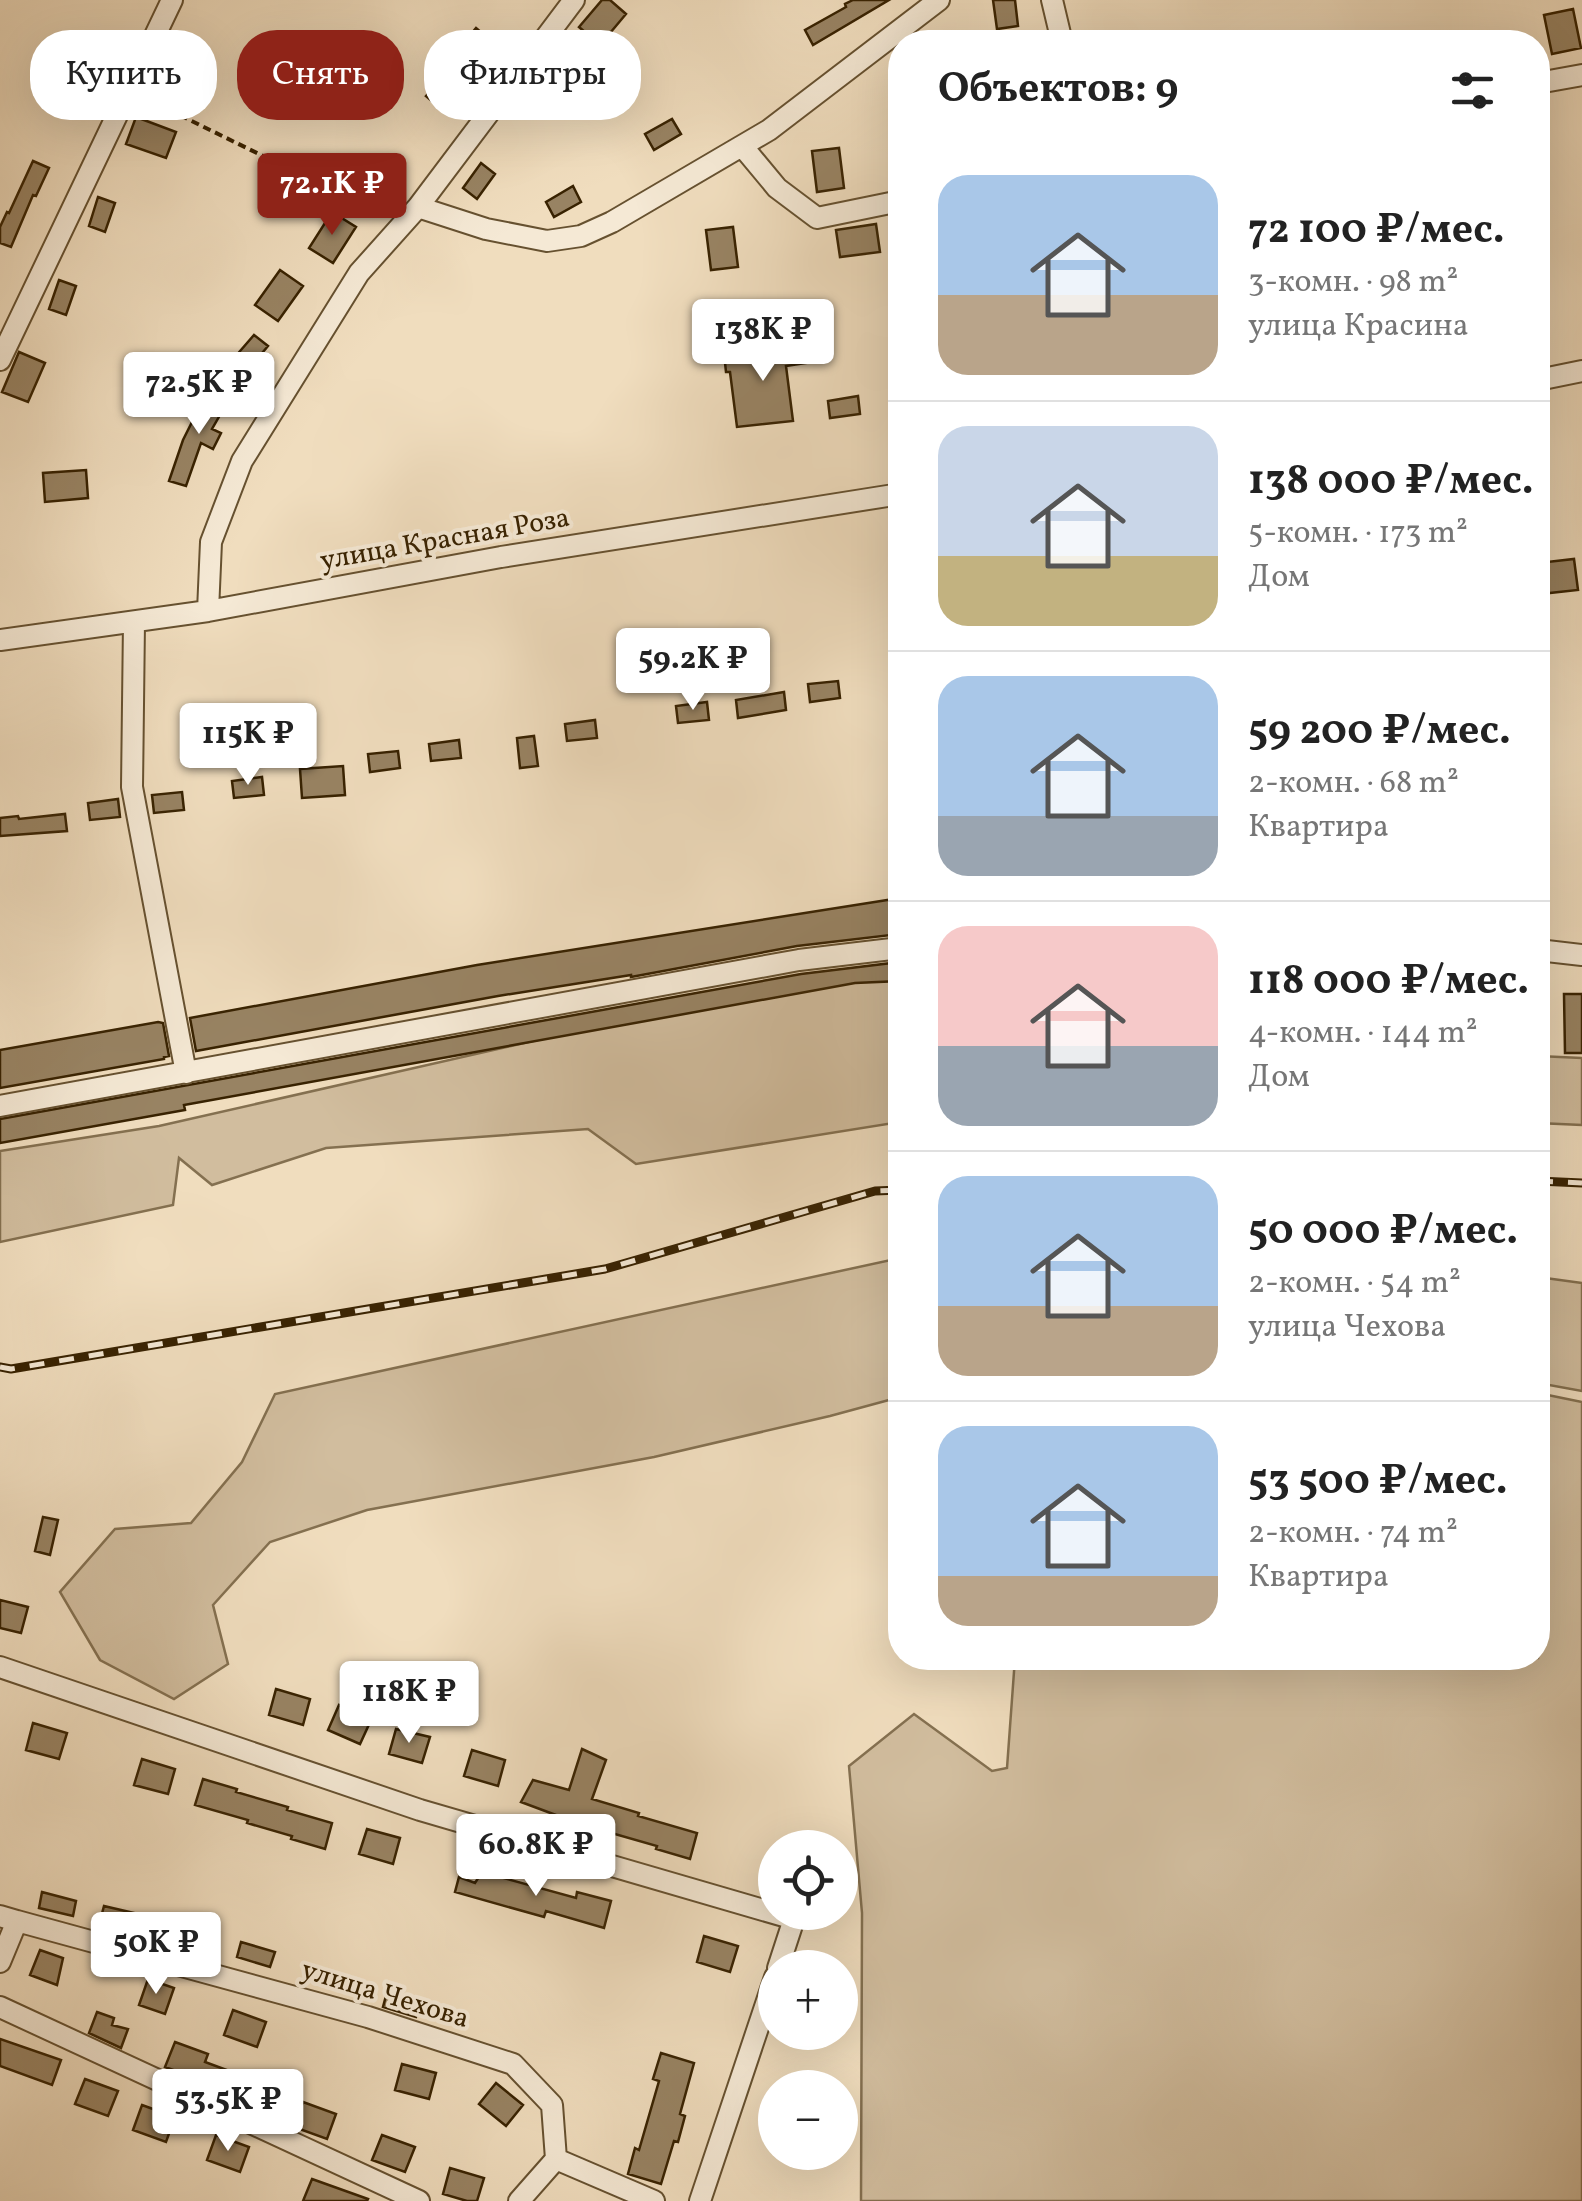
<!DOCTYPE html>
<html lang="ru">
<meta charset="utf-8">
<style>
:root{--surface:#fff;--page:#f2f2f2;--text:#222;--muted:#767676;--line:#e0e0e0;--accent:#8f2418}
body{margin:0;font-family:Vollkorn,serif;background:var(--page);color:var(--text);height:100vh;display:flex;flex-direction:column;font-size:38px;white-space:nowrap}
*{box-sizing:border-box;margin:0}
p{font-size:32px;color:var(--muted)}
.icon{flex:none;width:55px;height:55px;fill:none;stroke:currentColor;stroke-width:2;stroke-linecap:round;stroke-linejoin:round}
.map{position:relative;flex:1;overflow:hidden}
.drawer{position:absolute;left:888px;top:30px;width:662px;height:1640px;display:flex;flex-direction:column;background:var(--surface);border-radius:40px;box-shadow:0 10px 40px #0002}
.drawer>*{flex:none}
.top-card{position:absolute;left:30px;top:30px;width:708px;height:90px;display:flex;gap:20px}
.fabs{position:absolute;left:758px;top:1830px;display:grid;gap:20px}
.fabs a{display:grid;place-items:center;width:100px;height:100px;border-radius:50%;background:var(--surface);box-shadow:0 10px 40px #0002;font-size:50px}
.price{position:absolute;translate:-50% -85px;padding:0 22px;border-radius:10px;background:#fff;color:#222;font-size:32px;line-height:65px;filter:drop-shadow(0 2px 5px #0008)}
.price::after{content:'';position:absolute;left:50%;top:60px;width:30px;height:22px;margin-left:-15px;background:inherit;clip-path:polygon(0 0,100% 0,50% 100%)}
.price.on{background:var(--accent);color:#fff}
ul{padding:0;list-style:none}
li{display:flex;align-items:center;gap:30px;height:250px;padding:0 50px}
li+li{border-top:2px solid var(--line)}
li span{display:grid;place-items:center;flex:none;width:280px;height:200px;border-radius:30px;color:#555}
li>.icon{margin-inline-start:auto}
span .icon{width:120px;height:120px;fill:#fffc;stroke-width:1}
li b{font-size:42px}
h2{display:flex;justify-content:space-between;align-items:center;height:120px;padding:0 50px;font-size:42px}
.pill{padding:0 35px;border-radius:40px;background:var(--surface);box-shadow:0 10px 40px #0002;font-size:35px;line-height:90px}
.pill.on{background:var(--accent);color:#fff}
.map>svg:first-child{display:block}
</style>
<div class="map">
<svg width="1582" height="2201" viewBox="0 0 1582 2201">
<rect width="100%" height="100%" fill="#f0ddbe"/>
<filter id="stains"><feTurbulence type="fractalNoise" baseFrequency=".002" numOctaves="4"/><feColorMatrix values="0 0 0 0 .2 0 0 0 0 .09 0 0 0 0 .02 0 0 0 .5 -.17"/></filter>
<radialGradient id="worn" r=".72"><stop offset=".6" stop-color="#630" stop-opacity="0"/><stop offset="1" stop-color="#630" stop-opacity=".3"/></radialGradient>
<path fill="#d1bd9e" stroke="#847050" stroke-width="2.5" d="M900,968V1122L636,1164L588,1129L326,1148L212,1185L179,1158L173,1205L0,1242V1151L159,1126L845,970Z
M1538,1056L1582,1058V1125L1538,1123Z
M900,1258V1397L830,1416L654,1457L367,1510L270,1542L213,1605L228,1664L174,1699L100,1660L60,1592L115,1529L191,1523L242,1462L275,1394Z
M1538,1277L1582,1283V1391L1538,1383Z
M1538,1393L1582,1402V2201H861L862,1913L849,1766L914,1714L992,1771L1007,1768L1015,1658H1538Z"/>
<path fill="#988363" stroke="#382201" stroke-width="2.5" d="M602,0H610L626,14L600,45L579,27Z
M853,0H889L813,45L805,30L846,7L845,4Z
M993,0H1015L1018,26L997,29Z
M1573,9L1581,48L1552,54L1544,15Z
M476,28L490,40L470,63L456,52Z
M548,71L562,82L544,107L530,96Z
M446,73L460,84L440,108L426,96Z
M84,78L100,85L88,113L72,106Z
M136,117L176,132L166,158L126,144Z
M672,119L681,134L654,150L645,134Z
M839,148L844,188L817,192L812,151Z
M33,161L49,168L36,196L33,195L11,247L0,243V227L7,212L9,213Z
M376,162L389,173L369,197L356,185Z
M481,163L495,174L477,199L463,188Z
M573,186L581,202L554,217L546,202Z
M98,197L115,203L105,232L89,226Z
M332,212L356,227L333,263L309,248Z
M876,224L880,252L840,257L836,230Z
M733,227L738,267L711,270L706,230Z
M280,270L303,286L278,321L255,305Z
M59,280L76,286L66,315L49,309Z
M254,335L268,346L248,370L234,358Z
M804,345L806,363L786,366L793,421L737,427L730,372H726L724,353Z
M19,352L45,363L28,402L2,392Z
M216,387L231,396L212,429L221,433L213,449L201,443L186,486L169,481L183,440L193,420L196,421Z
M858,396L860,414L830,418L828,401Z
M86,470L88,498L45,502L43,473Z
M1574,559L1578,590L1540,594L1538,563Z
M838,681L840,698L810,702L808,684Z
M784,692L786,710L738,718L736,700Z
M707,702L709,720L678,723L676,706Z
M595,720L597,738L567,741L565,724Z
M534,736L538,766L520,768L517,738Z
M459,740L461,758L431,761L429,744Z
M398,751L400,768L370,772L368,754Z
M343,766L345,795L302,798L300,769Z
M262,777L264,795L234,798L232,781Z
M182,792L184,810L154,813L152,795Z
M118,799L120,817L90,820L88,803Z
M65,814L67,831L0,836V818L18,816L19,819Z
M900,898V934L797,946L631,977V975L498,996L196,1051L190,1018L477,965Z
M900,962V981L855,983L184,1105L185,1110L0,1143V1119L801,974Z
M1564,994H1582V1053H1565Z
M158,1022L163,1023L169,1056L164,1057V1059L0,1088V1050Z
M43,1517L58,1520L50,1555L35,1551Z
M0,1600L28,1607L21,1633L0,1628Z
M276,1689L310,1699L303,1725L269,1715Z
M339,1705L371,1720L360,1744L328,1730Z
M33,1723L67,1733L59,1759L26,1750Z
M396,1729L430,1737L422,1763L389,1754Z
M582,1749L606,1760L592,1799L639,1813L638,1816L697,1833L690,1859L656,1849L657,1846L580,1824L521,1802L533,1780L569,1790Z
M472,1750L505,1760L498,1786L464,1776Z
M142,1759L175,1769L168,1794L134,1785Z
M203,1779L237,1789L236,1792L288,1807L287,1810L332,1823L325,1849L291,1839L292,1836L247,1823L248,1820L195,1805Z
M367,1829L400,1838L393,1864L359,1854Z
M482,1872L576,1898L577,1892L611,1901L604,1928L546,1911L544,1917L455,1892L459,1877L475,1883Z
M42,1892L76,1901L73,1916L39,1908Z
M104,1906L138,1914L134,1929L100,1921Z
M166,1921L200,1931L195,1946L161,1936Z
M704,1936L738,1946L730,1972L697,1962Z
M241,1942L275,1952L270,1967L237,1957Z
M40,1950L63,1958L57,1985L30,1975Z
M326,1970L360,1980L355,1995L321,1985Z
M148,1979L174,1988L165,2014L139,2005Z
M387,1992L421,2003L416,2017L383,2007Z
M233,2010L266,2022L257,2047L224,2035Z
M97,2012L114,2018L112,2025L128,2029L121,2048L89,2033Z
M0,2039L61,2060L52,2085L0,2066Z
M175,2042L208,2054L205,2062L251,2079L242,2104L210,2089L211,2084L165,2067Z
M661,2053L694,2063L680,2114L685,2116L678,2142L674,2141L661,2184L628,2174L635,2148L639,2150L659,2081L653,2079Z
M402,2064L436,2073L429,2099L395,2090Z
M85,2079L118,2091L108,2116L75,2104Z
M496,2083L523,2105L506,2126L479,2104Z
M303,2102L336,2114L327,2139L294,2127Z
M142,2105L175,2117L166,2142L133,2130Z
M216,2135L249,2147L240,2172L207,2160Z
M382,2135L415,2147L405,2172L372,2160Z
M450,2168L484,2178L477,2201H467L443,2194Z
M312,2179L368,2199L367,2201H303Z"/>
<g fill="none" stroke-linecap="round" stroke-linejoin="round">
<g stroke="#665130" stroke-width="24">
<path id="minor" d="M1052,0L1062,42
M1538,83L1582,75
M743,147L777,188L817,218L900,201
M418,207L486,229L547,241L581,236L612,222L769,130L939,0
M0,360L172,0
M1538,380L1582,371
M208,611L211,542L242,461L359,273L418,207L574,0
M134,622L132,787L186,1073
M0,640L208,611L501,557L900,494
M1538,950L1582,955
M0,1106L799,960L900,948
M0,1667L420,1810L794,1919L778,1968
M0,1916L17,1921L0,1962
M17,1921L368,2017L513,2064L552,2105L556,2159
M0,2007L419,2201
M519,2201L556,2159L654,2201
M700,2201L775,1977"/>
</g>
<path stroke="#382201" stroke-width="4" stroke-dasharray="8 5" stroke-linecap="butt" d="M145,98L383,215"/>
<use href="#minor" stroke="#f5e9d5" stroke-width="20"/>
<g stroke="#382201" stroke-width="9">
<path id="rail" d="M1538,1181L1582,1183
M0,1367L11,1369L605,1269L875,1191L900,1190"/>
</g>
<use href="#rail" stroke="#f5e9d5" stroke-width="5" stroke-dasharray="15" stroke-linecap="butt"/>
</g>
<g text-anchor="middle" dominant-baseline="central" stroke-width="8" stroke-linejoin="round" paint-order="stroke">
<g font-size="28" fill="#382201" stroke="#f5e9d5">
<text transform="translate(445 540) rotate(-10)">улица Красная Роза</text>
<text transform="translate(385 1995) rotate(17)">улица Чехова</text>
</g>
</g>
<rect width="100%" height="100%" filter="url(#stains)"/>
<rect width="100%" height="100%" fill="url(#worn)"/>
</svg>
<div class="fabs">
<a><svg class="icon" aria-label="locate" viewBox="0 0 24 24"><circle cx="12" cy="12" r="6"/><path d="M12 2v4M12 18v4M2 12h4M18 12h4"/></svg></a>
<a>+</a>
<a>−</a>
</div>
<b class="price on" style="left:332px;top:238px">72.1K ₽</b>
<b class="price" style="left:763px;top:384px">138K ₽</b>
<b class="price" style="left:199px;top:437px">72.5K ₽</b>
<b class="price" style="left:693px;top:713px">59.2K ₽</b>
<b class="price" style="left:248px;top:788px">115K ₽</b>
<b class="price" style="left:409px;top:1746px">118K ₽</b>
<b class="price" style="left:536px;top:1899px">60.8K ₽</b>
<b class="price" style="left:156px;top:1997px">50K ₽</b>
<b class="price" style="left:228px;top:2154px">53.5K ₽</b>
<div class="top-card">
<a class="pill">Купить</a>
<a class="pill on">Снять</a>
<a class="pill">Фильтры</a>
</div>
<section class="drawer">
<h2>Объектов: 9<svg class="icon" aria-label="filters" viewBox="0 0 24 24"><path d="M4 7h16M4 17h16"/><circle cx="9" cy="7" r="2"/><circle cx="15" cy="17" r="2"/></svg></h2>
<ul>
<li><span style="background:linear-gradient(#a9c7e8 60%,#b9a48a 0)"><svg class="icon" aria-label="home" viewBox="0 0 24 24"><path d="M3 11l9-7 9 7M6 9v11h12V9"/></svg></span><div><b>72 100 ₽/мес.</b><p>3-комн. · 98 m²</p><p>улица Красина</p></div></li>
<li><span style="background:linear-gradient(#c9d6e8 65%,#c2b280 0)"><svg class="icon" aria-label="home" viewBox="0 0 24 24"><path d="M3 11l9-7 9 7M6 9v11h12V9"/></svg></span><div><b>138 000 ₽/мес.</b><p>5-комн. · 173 m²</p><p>Дом</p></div></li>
<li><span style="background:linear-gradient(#a9c7e8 70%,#9aa5b1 0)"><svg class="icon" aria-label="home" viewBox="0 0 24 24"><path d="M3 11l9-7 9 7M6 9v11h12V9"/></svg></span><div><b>59 200 ₽/мес.</b><p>2-комн. · 68 m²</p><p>Квартира</p></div></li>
<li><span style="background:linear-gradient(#f6c9c9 60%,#9aa5b1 0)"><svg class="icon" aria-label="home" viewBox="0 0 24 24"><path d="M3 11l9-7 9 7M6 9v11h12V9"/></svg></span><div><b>118 000 ₽/мес.</b><p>4-комн. · 144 m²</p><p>Дом</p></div></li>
<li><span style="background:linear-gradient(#a9c7e8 65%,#b9a48a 0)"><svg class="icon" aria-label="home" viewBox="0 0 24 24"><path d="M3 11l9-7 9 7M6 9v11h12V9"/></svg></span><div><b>50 000 ₽/мес.</b><p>2-комн. · 54 m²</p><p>улица Чехова</p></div></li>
<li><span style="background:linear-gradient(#a9c7e8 75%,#b9a48a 0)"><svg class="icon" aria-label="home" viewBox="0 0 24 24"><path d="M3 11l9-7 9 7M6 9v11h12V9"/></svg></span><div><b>53 500 ₽/мес.</b><p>2-комн. · 74 m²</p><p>Квартира</p></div></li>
</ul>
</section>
</div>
